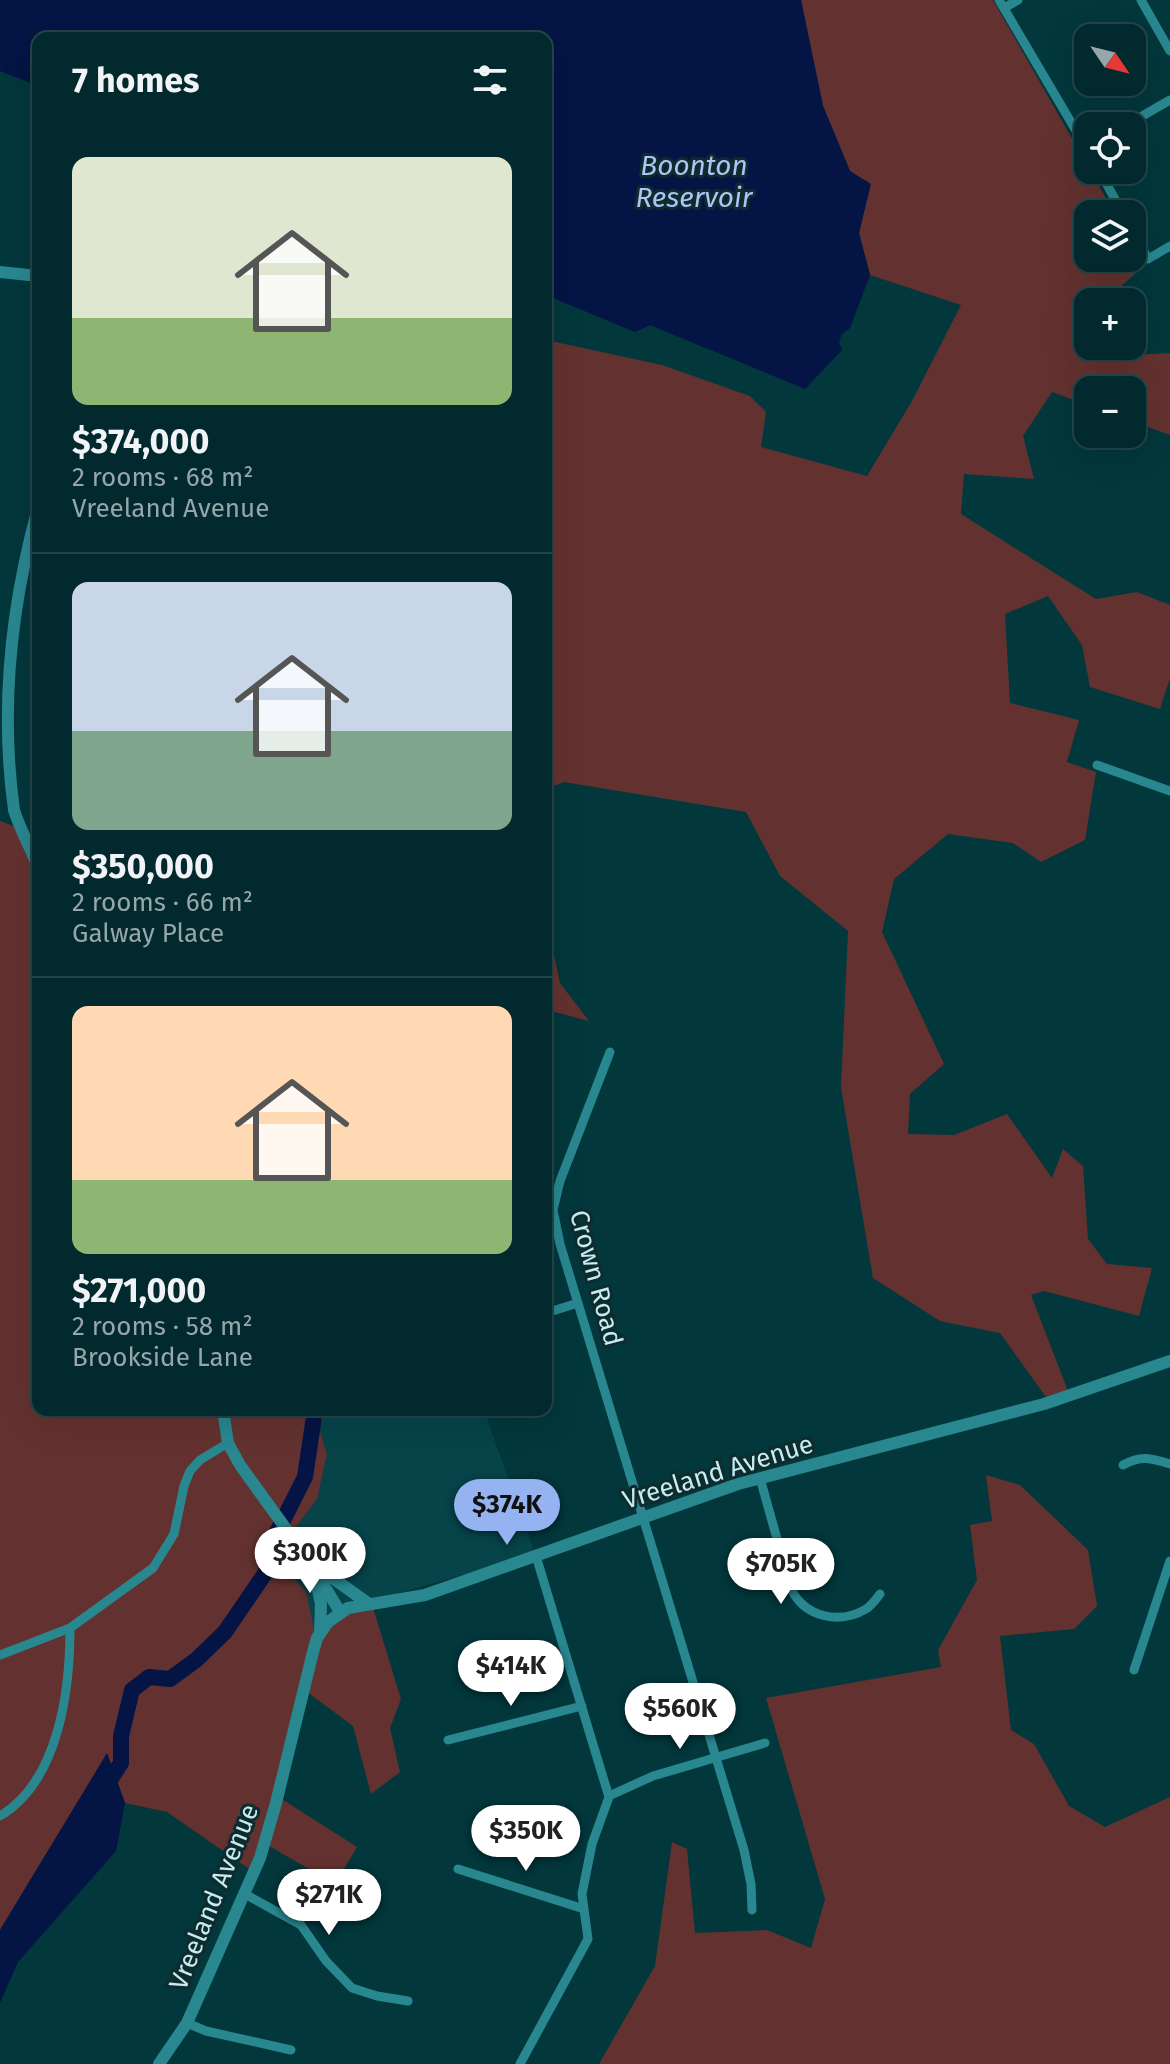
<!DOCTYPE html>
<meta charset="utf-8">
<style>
:root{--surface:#02292d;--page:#103539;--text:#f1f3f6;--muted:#96a6aa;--line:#234549;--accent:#95b2f1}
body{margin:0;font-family:"Fira Sans",sans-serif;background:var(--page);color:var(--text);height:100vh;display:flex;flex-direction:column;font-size:30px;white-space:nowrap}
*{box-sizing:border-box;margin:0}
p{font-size:26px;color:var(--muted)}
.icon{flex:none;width:44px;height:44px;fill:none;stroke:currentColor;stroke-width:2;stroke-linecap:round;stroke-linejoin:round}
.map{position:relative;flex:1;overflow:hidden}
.sheet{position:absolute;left:32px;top:32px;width:520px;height:1384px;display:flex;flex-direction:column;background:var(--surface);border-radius:16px;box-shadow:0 8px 32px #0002,0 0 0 2px var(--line)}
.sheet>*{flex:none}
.needle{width:52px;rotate:125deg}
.fabs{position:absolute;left:1074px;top:24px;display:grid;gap:16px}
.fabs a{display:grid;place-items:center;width:72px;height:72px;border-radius:16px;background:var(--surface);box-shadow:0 8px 32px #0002,0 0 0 2px var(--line);font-size:40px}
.price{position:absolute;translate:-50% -68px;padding:0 18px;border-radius:28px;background:#fff;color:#222;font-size:26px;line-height:52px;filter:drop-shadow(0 2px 4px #0008)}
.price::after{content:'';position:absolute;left:50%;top:48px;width:24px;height:18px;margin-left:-12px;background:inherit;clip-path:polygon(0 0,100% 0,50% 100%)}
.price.selected{background:var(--accent);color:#111}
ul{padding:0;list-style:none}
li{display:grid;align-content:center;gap:16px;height:424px;padding:0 40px}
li+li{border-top:2px solid var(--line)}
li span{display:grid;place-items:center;height:248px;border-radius:16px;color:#555}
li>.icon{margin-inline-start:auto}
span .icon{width:144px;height:144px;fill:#fffc;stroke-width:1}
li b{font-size:34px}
h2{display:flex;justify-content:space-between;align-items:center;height:96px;padding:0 40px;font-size:34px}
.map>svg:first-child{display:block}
</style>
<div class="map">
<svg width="1170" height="2064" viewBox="0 0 1170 2064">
<rect width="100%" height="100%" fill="#02373c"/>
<path fill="#06444a" d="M327,1410H452L455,1417L471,1410H484L535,1554L371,1601L315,1634L280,1565L286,1540L317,1499L327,1454L319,1428Z"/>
<path fill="#633230" d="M801,0H993L1115,214H1088V258H1132V244L1144,266L1103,302H1088V346H1106L1112,356L1170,353V435L1132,421V390H1088V405L1052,392L1023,436L1034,479L964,474L961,514L1096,599L1137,592L1170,605V678L1160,709L1090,687L1082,645L1048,596L1005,614L1010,703L1079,720L1067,762L1096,772L1085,840L1041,862L1013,843L948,834L894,879L882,932L944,1064L910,1094L908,1134L954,1135L1007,1114L1052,1178L1063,1149L1083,1166L1088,1239L1107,1264L1152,1268L1139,1316L1044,1291L1031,1295L1071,1399L1051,1404L1000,1333L940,1321L873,1278L841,1088L848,931L780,876L746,812L564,782L546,789V340L662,365L750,396L766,412L761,447L867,476L912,401L961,305L870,275L859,233L870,185L850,171L823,106Z
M0,821L22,829L38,869V1410H327L319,1428L327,1454L317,1499L286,1540L280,1565L306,1591L315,1634L371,1601L401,1699L390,1728L400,1772L371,1794L353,1726L303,1689L277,1796L357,1847L335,1884L264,1843L252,1871L167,1812L125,1803L107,1754L0,1930Z
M546,918L560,983L589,1021L551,1011L546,998Z
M986,1475L1020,1485L1088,1550L1097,1606L1074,1629L1000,1636L1011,1730L1034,1744L1069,1806L1105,1827L1170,1797V2064H599L655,1966L672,1842L687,1849L695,1933L767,1930L811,1948L825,1899L766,1698L941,1667L938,1650L977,1580L970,1525L992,1521Z"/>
<path fill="#041444" d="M0,0H801L823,106L850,171L871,184L859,233L870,275L850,328L842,334L839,342L842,350L805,389L650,325L635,332L546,295V38H38V86L0,71Z
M107,1753L125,1803L116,1851L18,1962L0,2003V1930Z"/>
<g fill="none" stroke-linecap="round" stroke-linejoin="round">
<path stroke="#041444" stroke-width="16" d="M103,1791L121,1763V1736L132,1690L149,1677L170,1679L196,1660L225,1632L268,1569L271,1544L305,1477L315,1410"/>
<path stroke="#298790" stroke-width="9" d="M999,0L1088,151
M1141,0L1170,51
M1004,8L1018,0
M1125,126L1170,100
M1099,170L1123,214
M1132,229L1148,259L1170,246
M1097,765L1170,791
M610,1052L560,1181L553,1210L560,1244L744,1850L751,1884L752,1910
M546,1313L578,1303
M1123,1465C1141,1455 1151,1458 1170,1464
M760,1478L791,1589C805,1617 839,1625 866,1609C871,1606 876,1599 880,1594
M0,1655L70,1628L153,1568L174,1534L184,1486L190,1471L200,1460L228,1443
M1134,1670L1170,1561
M448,1740L582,1706
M609,1796L653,1776L765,1743
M0,1816C59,1781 70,1690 70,1628
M458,1869L584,1909
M243,1893L301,1925L326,1961L352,1988L377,1996L408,2001
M187,2023L206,2031L291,2050
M520,2064L588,1939L582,1894L592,1844L609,1797L536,1556"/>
<path stroke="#298790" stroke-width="12" d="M0,272L38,276
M38,508C11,606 0,709 14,810C20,830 31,848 38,867
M223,1410L228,1443L240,1465L310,1562L340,1612
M316,1566L369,1604
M315,1576L321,1604L320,1633
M159,2064L187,2023L260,1858L276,1803L313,1652L317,1638L328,1622L348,1608L425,1595L738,1484L1044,1404L1170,1361"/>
</g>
<g text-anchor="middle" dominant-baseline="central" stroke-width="6" stroke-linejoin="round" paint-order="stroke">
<g font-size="26" fill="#c4edf2" stroke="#0f2b2e">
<text transform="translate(596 1278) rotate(75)">Crown Road</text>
<text transform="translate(718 1472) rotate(-17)">Vreeland Avenue</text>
<text transform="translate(214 1897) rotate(-68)">Vreeland Avenue</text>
</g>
<g font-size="28" font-style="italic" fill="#adc5f6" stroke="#0f2b2e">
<text x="694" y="165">Boonton<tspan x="694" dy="32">Reservoir</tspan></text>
</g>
</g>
</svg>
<div class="fabs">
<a><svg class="needle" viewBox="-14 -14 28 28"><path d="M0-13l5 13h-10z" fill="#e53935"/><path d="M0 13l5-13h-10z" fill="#96a6aa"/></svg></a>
<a><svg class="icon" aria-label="locate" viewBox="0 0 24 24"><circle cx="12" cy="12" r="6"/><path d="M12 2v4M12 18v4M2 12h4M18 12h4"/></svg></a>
<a><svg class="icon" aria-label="layers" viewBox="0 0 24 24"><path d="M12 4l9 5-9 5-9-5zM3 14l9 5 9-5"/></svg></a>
<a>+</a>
<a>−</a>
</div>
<b class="price selected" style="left:507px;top:1547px">$374K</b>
<b class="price" style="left:310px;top:1595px">$300K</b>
<b class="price" style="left:781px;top:1606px">$705K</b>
<b class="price" style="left:511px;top:1708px">$414K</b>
<b class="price" style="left:680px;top:1751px">$560K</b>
<b class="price" style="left:526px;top:1873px">$350K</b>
<b class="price" style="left:329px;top:1937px">$271K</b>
<section class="sheet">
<h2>7 homes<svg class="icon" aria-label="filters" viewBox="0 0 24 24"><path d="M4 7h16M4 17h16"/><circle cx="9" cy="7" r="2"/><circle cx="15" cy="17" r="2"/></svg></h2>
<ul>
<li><span style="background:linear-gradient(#dfe7d0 65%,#8fb573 0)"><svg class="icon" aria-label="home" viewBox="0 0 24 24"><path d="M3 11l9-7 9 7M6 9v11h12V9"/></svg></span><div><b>$374,000</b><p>2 rooms · 68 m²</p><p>Vreeland Avenue</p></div></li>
<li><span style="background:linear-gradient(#c9d6e8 60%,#7fa58c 0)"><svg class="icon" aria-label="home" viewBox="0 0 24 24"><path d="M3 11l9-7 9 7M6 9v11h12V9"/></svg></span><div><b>$350,000</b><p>2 rooms · 66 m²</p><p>Galway Place</p></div></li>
<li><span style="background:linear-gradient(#ffd9b3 70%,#8fb573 0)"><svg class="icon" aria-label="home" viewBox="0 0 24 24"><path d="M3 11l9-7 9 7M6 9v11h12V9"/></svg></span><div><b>$271,000</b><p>2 rooms · 58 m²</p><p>Brookside Lane</p></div></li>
</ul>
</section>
</div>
